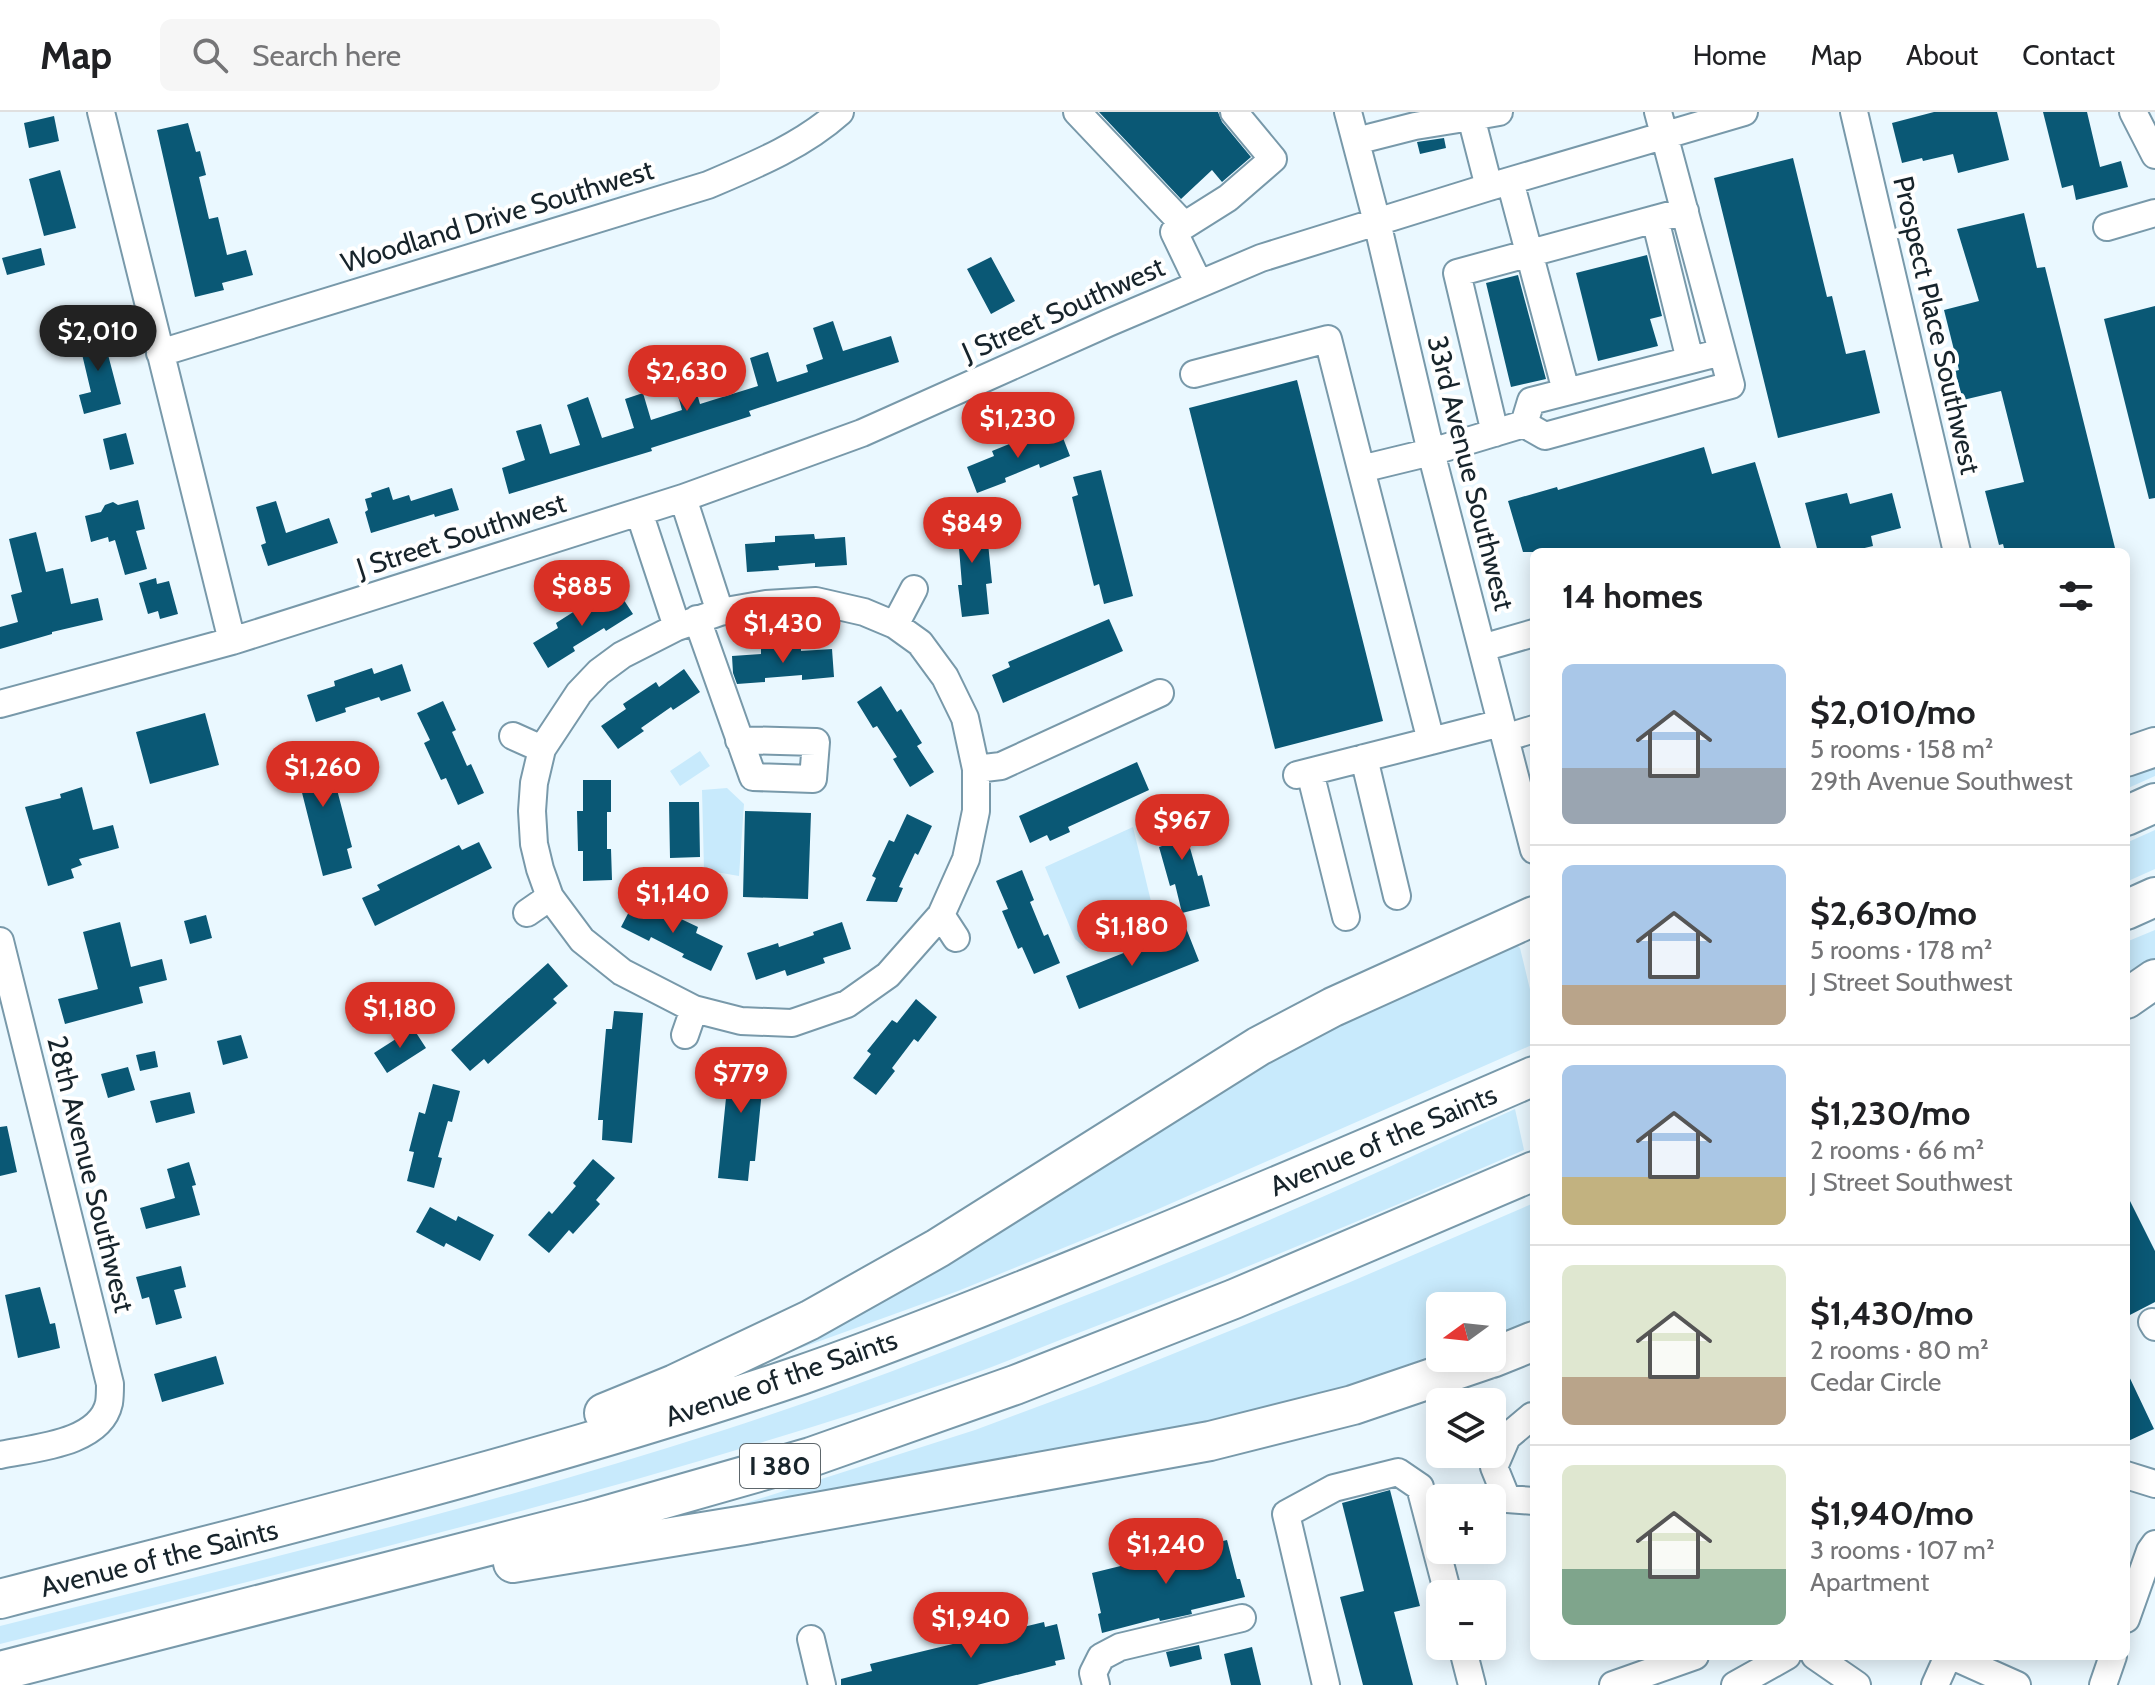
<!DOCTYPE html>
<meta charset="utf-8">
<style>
:root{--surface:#fff;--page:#f6f6f6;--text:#202124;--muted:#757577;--line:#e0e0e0;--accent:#d93025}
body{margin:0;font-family:Cabin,sans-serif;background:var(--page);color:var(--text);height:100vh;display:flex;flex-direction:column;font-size:30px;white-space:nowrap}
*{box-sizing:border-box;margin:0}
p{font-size:26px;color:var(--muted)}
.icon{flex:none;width:44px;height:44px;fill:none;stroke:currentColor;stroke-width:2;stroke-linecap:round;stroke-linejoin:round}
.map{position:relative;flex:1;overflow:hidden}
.drawer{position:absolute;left:1530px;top:436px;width:600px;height:1112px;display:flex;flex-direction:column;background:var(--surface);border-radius:12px;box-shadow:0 4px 20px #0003}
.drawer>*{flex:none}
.needle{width:52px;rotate:255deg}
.tools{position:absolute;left:1426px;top:1180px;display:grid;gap:16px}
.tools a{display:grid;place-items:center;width:80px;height:80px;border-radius:12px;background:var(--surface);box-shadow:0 4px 20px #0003;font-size:40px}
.price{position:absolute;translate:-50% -68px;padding:0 18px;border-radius:28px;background:var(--accent);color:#fff;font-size:26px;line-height:52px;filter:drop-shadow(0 2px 4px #0008)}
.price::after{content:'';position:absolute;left:50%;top:48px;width:24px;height:18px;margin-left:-12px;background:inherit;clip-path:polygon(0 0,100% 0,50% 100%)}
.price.active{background:#222;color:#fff}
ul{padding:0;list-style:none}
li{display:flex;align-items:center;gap:24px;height:200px;padding:0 32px}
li+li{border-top:2px solid var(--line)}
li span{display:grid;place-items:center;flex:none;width:224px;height:160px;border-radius:12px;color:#555}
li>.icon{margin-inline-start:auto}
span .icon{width:96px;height:96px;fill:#fffc;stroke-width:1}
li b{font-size:34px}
h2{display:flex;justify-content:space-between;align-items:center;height:96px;padding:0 32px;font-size:34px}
header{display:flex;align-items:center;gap:48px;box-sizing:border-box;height:112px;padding:0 40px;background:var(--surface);border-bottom:2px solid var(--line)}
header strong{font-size:38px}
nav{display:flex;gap:44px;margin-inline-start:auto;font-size:28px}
.search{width:560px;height:72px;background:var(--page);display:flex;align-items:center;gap:20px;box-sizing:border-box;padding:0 28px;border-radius:12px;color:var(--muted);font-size:30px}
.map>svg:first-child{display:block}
</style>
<header>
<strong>Map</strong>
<div class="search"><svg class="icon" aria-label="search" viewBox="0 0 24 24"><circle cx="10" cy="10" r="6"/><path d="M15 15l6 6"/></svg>Search here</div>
<nav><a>Home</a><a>Map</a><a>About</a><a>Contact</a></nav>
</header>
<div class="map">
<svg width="2155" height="1573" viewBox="0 0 2155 1573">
<rect width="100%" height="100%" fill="#eaf8ff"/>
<path fill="#c8eafc" d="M700,639L710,654L680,674L670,659Z
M2155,646V664L2126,677V654Z
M727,676L744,692L739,764L704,758L702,678Z
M1133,715L1156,810L1086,837L1075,827L1045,755Z
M2155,718V757L2126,770V731Z
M2155,818V853L2126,872V830Z
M1514,830L1520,836L1534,894V932L1156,1098L958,1179L721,1265L1284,936Z
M1515,997L1524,1038C1384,1099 1243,1158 1099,1213C1054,1230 1009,1249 964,1265C649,1374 323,1450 0,1532V1514C242,1453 486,1395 724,1318C836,1282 947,1239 1056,1195C1154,1157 1251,1117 1347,1074C1403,1049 1459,1022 1515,997Z
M1534,1091V1211L1492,1227V1194H1440V1246L1336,1286L1191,1322L744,1396L746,1391L975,1318L1096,1273L1348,1171Z"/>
<path fill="#0a5875" d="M1099,0H1218L1222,10L1251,45L1222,70L1212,58L1181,87Z
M1934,0H1997L2009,48L1958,61L1953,42L1923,49L1922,46L1902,51L1892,11Z
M2043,0H2087L2100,55L2121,49L2128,75L2076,88L2073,73L2062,76Z
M54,4L59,29L29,36L24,11Z
M188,11L196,40L200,39L206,63L199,65L209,107L218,105L227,143L246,138L253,163L222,171L224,178L195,185L157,18Z
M1444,26L1446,36L1420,42L1417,30Z
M1793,46L1827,185L1832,184L1846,242L1865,238L1880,301L1778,326L1714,66Z
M60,58L76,116L44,124L29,67Z
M2024,101L2037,156L2045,155L2116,440H2005L2003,432L1999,433L1985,379L2024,370L2001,279L1963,288L1955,259L1959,258L1944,198L1979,189L1957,117Z
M41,136L45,153L7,163L2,146Z
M1647,143L1662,204L1650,207L1658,234L1598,249L1576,161Z
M991,145L1015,189L991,202L967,157Z
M1518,163L1546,267L1511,275L1486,171Z
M2155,194V386L2149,387L2104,207Z
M833,209L843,239L891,224L899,250L749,299L751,304L651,336L652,339L509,382L502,356L525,348L516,319L541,312L550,342L580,333L567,293L588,285L602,326L634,316L625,287L643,281L651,308L682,298L674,269L692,264L700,292L758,274L750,246L768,240L777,270L808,260L806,253L823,247L813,216Z
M101,216L121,292L84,302L79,283L91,280L77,221Z
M1297,268L1383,609L1275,637L1189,296Z
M1060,318L1070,344L1040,356L1039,352L1005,366L1006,370L977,381L967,355L994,344L992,339L1029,324L1031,329Z
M126,321L134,352L110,358L103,327Z
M1704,335L1712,362L1755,350L1782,440H1523L1508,389L1557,375L1558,378Z
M1101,358L1133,484L1104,492L1099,472L1094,474L1072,385L1078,383L1073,365Z
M389,375L393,388L409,383L411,389L452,376L459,398L435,405L434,402L371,421L365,400L368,398L365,387L372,385L371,381Z
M1847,381L1850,392L1892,381L1901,416L1871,424L1873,434L1848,440H1818L1805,391Z
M138,388L145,417L136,419L147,457L125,463L115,428L109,430L108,425L91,430L85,404L101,400L105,393L113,390L118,393Z
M276,389L286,421L329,406L338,431L268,454L261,433L266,431L256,395Z
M980,402L983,432L988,431L992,471L986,472L989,502L962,505L958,473H962L959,436H955L951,405Z
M36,420L46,460L63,456L71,492L98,486L103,508L52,520V522L0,537V515L18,510L11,483L22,480L9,427Z
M814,422L815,427L845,425L847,453L815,455V451L778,454L779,458L747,460L745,432L775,430V424Z
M156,466L157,472L169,469L178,502L160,507L158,499L148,502L139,471Z
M618,479L633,502L606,519L604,516L573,535L575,539L548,556L533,531L558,516L556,511L589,490L593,495Z
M1109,507L1123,539L1003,591L992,563L1010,555L1008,550Z
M801,534V539L832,537L834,565L802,568V563L765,566V570L737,572L733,561L732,544L761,542V536Z
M402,552L411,579L381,589L379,585L345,596L346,600L316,610L307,583L335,574L334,569L372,556L374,562Z
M684,557L700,580L673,598L671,595L641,616L644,619L618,637L601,614L626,597L623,592L656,570L659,575Z
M881,574L897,600L901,597L922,631L917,634L934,660L910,675L893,647L897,645L877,614L873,616L857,590Z
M443,589L456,618L452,620L467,654L471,652L484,681L458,693L446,666L441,668L424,631L430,628L417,601Z
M205,601L219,653L150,672L136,620Z
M319,630L323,648L329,647L352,735L347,737L352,756L323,764L291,637Z
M1137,650L1149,678L1068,715L1070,720L1050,729L1047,723L1030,731L1019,704Z
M583,668H611V700H607V737H611L612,768L583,769V739H578L577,699H583Z
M82,675L93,718L113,713L119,736L79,747L82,753L71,757L74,766L48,774L25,695L61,686L60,682Z
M669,690H699L700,745L670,746Z
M1184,697L1192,728L1188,729L1198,764L1202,763L1210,794L1182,801L1175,772L1170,774L1159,735L1165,733L1157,704Z
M745,699L811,701L808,787L743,785Z
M907,702L932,714L918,743L915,741L899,775L903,776L897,790L866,789L876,766L872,764L889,728L894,730Z
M479,730L492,756L375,814L362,786L380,778L377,773L459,733L462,738Z
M1022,758L1034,788L1030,790L1044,824L1048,822L1060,851L1034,862L1022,835L1018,837L1002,799L1008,797L996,769Z
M634,790L660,802L662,798L698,815L696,821L723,834L711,859L682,845L684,842L651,825L649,829L621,815Z
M206,803L212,826L190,832L184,809Z
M120,810L131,855L162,847L167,868L139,875L143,891L65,912L58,887L98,877L83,820Z
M842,810L851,837L823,846L825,851L787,864L785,858L756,868L747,841L778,831L779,835L814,823L813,820Z
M1186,816L1199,849L1079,897L1066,864Z
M548,851L568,874L553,887L557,891L488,952L484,947L470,959L451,938Z
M916,887L937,905L918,930L914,927L892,956L895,959L876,983L853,966L871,942L867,939L892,908L897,911Z
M614,899L643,901L632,1031L602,1028L603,1008H598L606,917H612Z
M413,916L426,936L387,961L374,941Z
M241,923L248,946L223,953L217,929Z
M731,936L759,939L757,958H764L755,1049H750L748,1069L718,1066Z
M155,939L158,955L140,959L136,943Z
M128,955L135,978L108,986L101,962Z
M433,972L460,979L452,1010L448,1009L438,1045L442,1046L434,1076L407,1069L414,1040L409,1039L419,1000L425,1002Z
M190,980L195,1001L156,1011L150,989Z
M7,1014L17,1060L0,1064V1015Z
M593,1047L615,1066L596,1088L600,1092L573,1122L569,1118L549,1141L528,1123L549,1099L552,1102L576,1074L573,1071Z
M189,1050L196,1073L192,1074L200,1103L146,1117L140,1096L175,1086L167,1057Z
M2126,1081L2155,1139V1190L2126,1205Z
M430,1095L456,1109L458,1104L494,1123L480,1149L446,1131L444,1135L416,1120Z
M181,1154L186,1175L174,1178L182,1206L156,1213L149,1185L142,1187L136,1165Z
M40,1175L50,1212L55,1211L60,1236L18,1246L5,1183Z
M216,1244L224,1272L162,1290L154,1262Z
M2126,1258L2154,1317L2126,1330Z
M1390,1378L1420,1494L1394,1500L1413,1573H1363L1340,1485L1364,1479L1342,1391Z
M1227,1428L1237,1467H1240L1245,1485L1191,1498L1192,1502L1160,1509L1159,1506L1102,1521L1098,1502L1101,1501L1092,1461Z
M1044,1510L1045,1515L1057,1512L1065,1547L1055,1549L1056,1553L977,1573H841V1567L872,1559L870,1552Z
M1199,1533L1202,1547L1170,1555L1166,1540Z
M1252,1535L1261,1573H1231L1224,1542Z"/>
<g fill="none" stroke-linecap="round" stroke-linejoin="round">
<g stroke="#7899aa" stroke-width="30">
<path id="minor" d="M101,0L232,529
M1077,0L1184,113
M1348,0L1377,110L1431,340L1534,738
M1854,0L1957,440
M2133,0L2155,43
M1471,5L1499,0
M1356,29L1415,14L1471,5L1489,75
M1510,69L1566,279
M1655,107L1690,248
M2107,115L2155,101
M1199,172L1174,120L1228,86L1273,47L1234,0
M160,241L708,73C755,53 802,34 840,0
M1194,262L1328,227L1361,357
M1524,312L1545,324L1731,273L1658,0
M1495,321L1457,161L1685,99
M683,386L720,500
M639,400L677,515
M816,489L864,500L895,513L920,531L945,565L965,606L976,657V699L966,747L941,803L888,863L847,892L792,911L741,909L694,897L622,860L582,828L550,785L540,757L534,732L532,699L534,671L542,637L579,581L599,560L622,543L677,515L720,500L766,492Z
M697,507L753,665L813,667L816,630L739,628
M895,513L914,477
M1482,536L1534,521
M0,592L232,529L683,386L862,321L1108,211L1261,146L1489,75L1744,0
M1501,611L1431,629L1361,357L1431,340L1524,312L1531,289L1722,240
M513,624L542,637
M1505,626L1534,617
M1364,646L1397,784
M976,657L1001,654L1160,581
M1310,660L1346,805
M1297,663L1431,629
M527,801L550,785
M941,803L956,826
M0,829L110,1272C110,1278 110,1285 109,1291C100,1332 33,1336 0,1343
M685,923L694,897
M2152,1210L2155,1215
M1532,1304L1507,1325L1494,1355L1507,1387L1534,1389
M2126,1363L2155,1372
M2126,1507L2150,1439L2155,1432
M811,1527L822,1573
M1462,1534L1472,1573
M1815,1544L1857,1573
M1952,1544L2017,1573
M1096,1573L1093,1561L1101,1545L1120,1535L1242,1506
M1326,1573L1286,1402L1334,1376L1398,1360L1420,1375L1448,1482
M1613,1573L1695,1544
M1735,1573L1787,1544
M1935,1573L1948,1544
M2103,1573L2113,1544"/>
</g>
<g stroke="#7899aa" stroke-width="42">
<path id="highway" d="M2126,645L2155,635
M2126,704L2155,691
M2126,798L2155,785
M2126,887L2155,867
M1492,1246L1534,1229
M604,1301L675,1272L810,1208L938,1136L1259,934L1333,895L1534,804
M513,1451L745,1413L1210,1329L1353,1293L1491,1246
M0,1487C269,1417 538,1352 801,1263C896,1230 990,1192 1083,1154C1234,1093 1384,1029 1534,964
M0,1559L590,1408L811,1345L1015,1273L1234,1187L1534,1059"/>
</g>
<use href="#minor" stroke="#fff" stroke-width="26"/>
<use href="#highway" stroke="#fff" stroke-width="38"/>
</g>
<g text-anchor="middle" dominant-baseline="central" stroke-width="8" stroke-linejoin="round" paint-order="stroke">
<rect fill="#fff" stroke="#5d666b" stroke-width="2" x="740" y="1332" width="80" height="44" rx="6"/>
<g font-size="26" font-weight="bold" fill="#17242b">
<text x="780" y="1354">I 380</text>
</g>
<g font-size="28" fill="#17242b" stroke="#fff">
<text transform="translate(497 104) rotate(-17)">Woodland Drive Southwest</text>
<text transform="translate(1063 197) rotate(-24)">J Street Southwest</text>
<text transform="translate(1937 213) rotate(77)">Prospect Place Southwest</text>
<text transform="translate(1471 361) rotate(76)">33rd Avenue Southwest</text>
<text transform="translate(461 423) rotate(-18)">J Street Southwest</text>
<text transform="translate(1383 1028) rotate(-23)">Avenue of the Saints</text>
<text transform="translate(91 1062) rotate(76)">28th Avenue Southwest</text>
<text transform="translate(781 1266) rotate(-19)">Avenue of the Saints</text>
<text transform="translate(159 1446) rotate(-14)">Avenue of the Saints</text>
</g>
</g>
</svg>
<div class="tools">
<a><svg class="needle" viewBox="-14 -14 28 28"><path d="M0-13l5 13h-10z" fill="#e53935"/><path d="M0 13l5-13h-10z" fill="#757577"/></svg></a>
<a><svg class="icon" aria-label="layers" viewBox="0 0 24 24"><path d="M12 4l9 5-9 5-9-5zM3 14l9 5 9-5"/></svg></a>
<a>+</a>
<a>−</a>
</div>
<b class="price active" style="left:98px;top:261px">$2,010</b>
<b class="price" style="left:687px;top:301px">$2,630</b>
<b class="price" style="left:1018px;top:348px">$1,230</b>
<b class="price" style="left:972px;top:453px">$849</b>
<b class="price" style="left:582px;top:516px">$885</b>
<b class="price" style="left:783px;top:553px">$1,430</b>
<b class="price" style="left:323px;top:697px">$1,260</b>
<b class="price" style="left:1182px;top:750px">$967</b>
<b class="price" style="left:673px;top:823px">$1,140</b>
<b class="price" style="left:1132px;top:856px">$1,180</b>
<b class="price" style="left:400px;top:938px">$1,180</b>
<b class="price" style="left:741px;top:1003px">$779</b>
<b class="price" style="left:1166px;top:1474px">$1,240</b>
<b class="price" style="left:971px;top:1548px">$1,940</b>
<section class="drawer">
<h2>14 homes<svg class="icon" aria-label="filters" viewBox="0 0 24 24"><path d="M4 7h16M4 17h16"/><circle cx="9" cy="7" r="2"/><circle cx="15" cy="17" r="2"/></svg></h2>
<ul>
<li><span style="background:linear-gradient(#a9c7e8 65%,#9aa5b1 0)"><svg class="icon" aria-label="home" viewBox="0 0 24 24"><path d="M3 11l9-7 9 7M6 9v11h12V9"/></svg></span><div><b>$2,010/mo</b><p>5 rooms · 158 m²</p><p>29th Avenue Southwest</p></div></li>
<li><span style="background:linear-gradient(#a9c7e8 75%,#b9a48a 0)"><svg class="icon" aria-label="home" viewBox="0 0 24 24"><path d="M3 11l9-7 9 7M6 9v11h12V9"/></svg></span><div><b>$2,630/mo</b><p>5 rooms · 178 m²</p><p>J Street Southwest</p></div></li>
<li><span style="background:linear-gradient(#a9c7e8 70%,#c2b280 0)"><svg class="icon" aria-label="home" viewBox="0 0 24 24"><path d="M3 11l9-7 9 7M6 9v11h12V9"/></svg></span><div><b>$1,230/mo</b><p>2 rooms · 66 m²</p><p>J Street Southwest</p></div></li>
<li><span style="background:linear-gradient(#dfe7d0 70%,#b9a48a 0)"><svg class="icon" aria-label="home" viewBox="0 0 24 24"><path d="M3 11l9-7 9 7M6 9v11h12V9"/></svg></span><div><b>$1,430/mo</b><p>2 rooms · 80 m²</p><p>Cedar Circle</p></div></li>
<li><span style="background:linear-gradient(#dfe7d0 65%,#7fa58c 0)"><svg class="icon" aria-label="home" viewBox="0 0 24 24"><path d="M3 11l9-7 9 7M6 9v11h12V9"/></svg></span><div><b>$1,940/mo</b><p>3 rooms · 107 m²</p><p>Apartment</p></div></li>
</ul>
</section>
</div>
